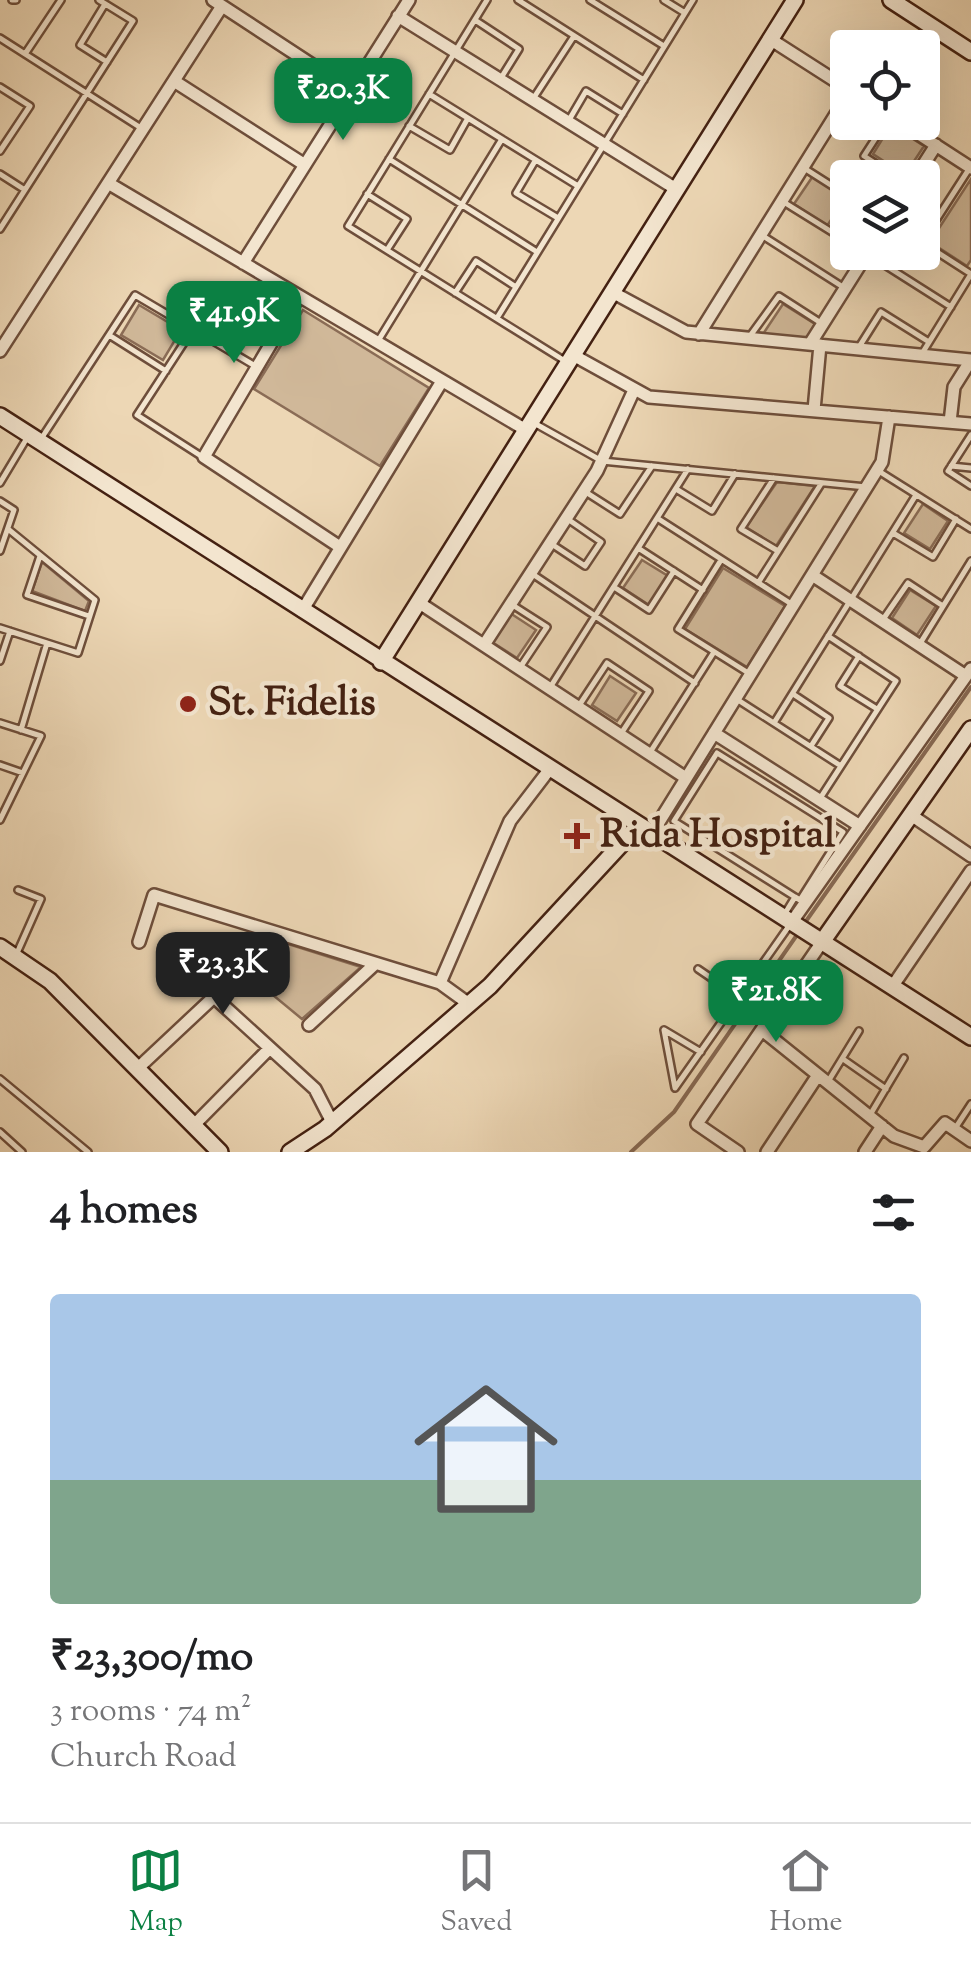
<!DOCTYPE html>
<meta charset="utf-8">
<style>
:root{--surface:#fff;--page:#f2f2f2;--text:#202124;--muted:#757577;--line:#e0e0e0;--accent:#0b8043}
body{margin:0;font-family:"Sorts Mill Goudy",serif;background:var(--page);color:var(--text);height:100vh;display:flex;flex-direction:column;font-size:38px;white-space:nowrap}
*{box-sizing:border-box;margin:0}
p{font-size:32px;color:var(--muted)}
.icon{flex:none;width:55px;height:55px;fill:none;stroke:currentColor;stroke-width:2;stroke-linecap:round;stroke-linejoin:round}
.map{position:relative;height:1152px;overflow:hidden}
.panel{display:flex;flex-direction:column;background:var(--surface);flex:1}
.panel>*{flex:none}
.buttons{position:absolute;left:830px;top:30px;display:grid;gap:20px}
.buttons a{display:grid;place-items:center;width:110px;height:110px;border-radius:10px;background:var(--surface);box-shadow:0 10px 40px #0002;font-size:50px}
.price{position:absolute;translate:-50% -85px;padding:0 22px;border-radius:20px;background:var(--accent);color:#fff;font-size:32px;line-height:65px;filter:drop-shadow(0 2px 5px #0008)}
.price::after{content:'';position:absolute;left:50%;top:60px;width:30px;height:22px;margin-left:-15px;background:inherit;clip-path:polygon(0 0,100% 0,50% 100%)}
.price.active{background:#222;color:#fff}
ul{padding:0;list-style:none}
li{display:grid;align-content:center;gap:20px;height:530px;padding:0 50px}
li+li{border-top:2px solid var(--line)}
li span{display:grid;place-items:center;height:310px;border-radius:10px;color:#555}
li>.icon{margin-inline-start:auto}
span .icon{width:180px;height:180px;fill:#fffc;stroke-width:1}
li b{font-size:42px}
h2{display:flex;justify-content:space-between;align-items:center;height:120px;padding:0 50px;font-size:42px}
.dock{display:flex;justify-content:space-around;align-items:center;height:140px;border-top:2px solid var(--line);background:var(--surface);font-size:28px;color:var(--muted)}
.dock a{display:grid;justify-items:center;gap:5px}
.dock .active{color:var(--accent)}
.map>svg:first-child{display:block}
</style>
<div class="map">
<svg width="971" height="1152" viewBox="0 0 971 1152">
<rect width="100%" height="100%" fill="#edd7b5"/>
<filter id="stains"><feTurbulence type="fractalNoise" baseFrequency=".002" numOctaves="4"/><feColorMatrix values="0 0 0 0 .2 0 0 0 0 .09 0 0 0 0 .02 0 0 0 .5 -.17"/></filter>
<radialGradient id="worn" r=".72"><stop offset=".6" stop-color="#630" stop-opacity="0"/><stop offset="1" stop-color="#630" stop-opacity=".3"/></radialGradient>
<path fill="#d0b899" stroke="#8a6c56" stroke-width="2.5" d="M891,125L924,146L905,175L873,154Z
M813,176L846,197L827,226L794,204Z
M971,179V260L967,266L930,242Z
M783,304L815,324L806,340L763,334Z
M139,305L181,330L163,360L121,335Z
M303,310L429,388L380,466L254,389Z
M777,482L815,486L776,546L746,527Z
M923,504L948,521L930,549L904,533Z
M642,560L668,576L649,605L623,588Z
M42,562L89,601L85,611L32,591Z
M723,568L785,606L747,667L685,629Z
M910,590L936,606L917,635L892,618Z
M510,613L536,630L517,658L492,642Z
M610,676L636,693L617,721L592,705Z
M285,943L361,967L302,1019L251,977Z"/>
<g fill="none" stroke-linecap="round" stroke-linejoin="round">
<path stroke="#876953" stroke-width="4" d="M804,924L971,687
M631,1152L674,1112L799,932"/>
<g stroke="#6e4e3b" stroke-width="10">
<path id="lane" d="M12,0H16
M487,0L348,226L565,361
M518,0L644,80
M590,0L664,46
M664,0L685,13
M105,4L80,45L107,62
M475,20L519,49L501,78
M0,38L141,128
M25,54L61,0
M0,87L30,106L0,151
M429,94L578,186
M533,99L574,36
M569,120L586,91L623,114
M886,122L864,156L898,178
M409,126L450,150L468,118
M389,159L537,252
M535,161L516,193L558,218
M804,168L848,196
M0,174L25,190
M367,194L407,219L387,250
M782,201L848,242
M0,229L133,21L99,0
M833,232L848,210
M763,236L843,287
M922,242L969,169
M923,243L971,274
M869,255L951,307
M455,293L476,261L516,287
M497,318L693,0
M193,329L137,415L201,456
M109,335L166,371
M750,336L779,296L821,323
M378,341L502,139
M859,347L881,312L929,342
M923,352L971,274
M534,423L602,461L866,487
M971,435L948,471L971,486
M41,439L135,295L257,367
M951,466L971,468
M877,470L971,529
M774,478L741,529L778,551
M0,483L27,438
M676,489L712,511L735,474
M584,491L620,514L652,466
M0,501L14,510L0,551
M657,518L793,605
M893,533L933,557L956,519
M550,543L585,566L601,542L569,520
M638,548L703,590
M40,556L27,595L89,616
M721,560L678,629L750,674
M531,573L695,683
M758,583L821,484
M614,587L649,610L674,571
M511,604L547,627L521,666
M884,618L908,583L943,606
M0,628L78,653L95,600L8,529
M921,642L971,561
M859,656L840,686L877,709
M0,661L10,631
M551,686L688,469
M793,694L829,718L811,746
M738,700L841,766
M580,704L607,663L649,691L622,732
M0,723L41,736L0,820
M774,723L916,495
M21,730L47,643
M649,754L714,652
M0,765L23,773
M819,800L896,681L828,636
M784,915L795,897L674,821L717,753L843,832L800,900L795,897
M17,953L41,899L18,890
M698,969L739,997
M701,1052L664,1030L675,1088C713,1034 751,980 789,926
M843,1059L886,1089
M0,1079L88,1152
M829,1080L859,1031
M870,1115L904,1058
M956,1127L971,1104
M0,1132L22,1152"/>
</g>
<g stroke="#6e4e3b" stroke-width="16">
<path id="street" d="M213,0L352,91
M398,16L676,189
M770,39L848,89
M174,81L305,165
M900,122L971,168
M915,178L936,145
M108,183L526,430
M243,263L409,0
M612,292L686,332L971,360L954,387L950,422
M299,296L204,457L340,547
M699,334L848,95
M810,344L868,252
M0,351L222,6
M573,355L649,397L971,424
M814,410L820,345
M812,575L966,676
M418,602L686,778
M302,611L442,381
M484,645L597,471L634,390
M714,733L860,826
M911,815L971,856
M651,835L882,462L889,417
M791,923L971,669
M139,942L154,895L440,983L469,1004
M440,983L510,821L549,770
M892,987L971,871
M214,997L315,1089L332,1122
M309,1025L375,964
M762,1030L894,1136L924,1147L945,1123L971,1141
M137,1069L280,935
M194,1125L270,1048
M738,1152L697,1124L822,942
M767,1152L818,1075
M865,1152L882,1126"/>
</g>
<g stroke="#442112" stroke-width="20">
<path id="secondary" d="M891,0L971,52
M0,416L971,1037
M381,662L795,0
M822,942L971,729
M0,947L50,981L220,1152
M290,1152L325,1129L490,986L638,826"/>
</g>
<use href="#lane" stroke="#f3e5cf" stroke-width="5"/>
<use href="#street" stroke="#f3e5cf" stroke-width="11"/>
<use href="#secondary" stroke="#f3e5cf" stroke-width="15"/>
</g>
<g fill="#8f2418" stroke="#f3e5cf" stroke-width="4">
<circle cx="188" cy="704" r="10"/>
<path d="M572 821h10v10h10v10h-10v10h-10v-10h-10v-10h10z"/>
</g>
<g text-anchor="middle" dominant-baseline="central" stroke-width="9" stroke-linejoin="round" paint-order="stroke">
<g font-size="40" font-weight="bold" fill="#442112" stroke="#f3e5cf" text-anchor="start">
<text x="208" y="704">St. Fidelis</text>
<text x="600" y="836">Rida Hospital</text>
</g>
</g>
<rect width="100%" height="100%" filter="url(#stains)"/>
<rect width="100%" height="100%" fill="url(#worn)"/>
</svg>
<div class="buttons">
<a><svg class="icon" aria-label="locate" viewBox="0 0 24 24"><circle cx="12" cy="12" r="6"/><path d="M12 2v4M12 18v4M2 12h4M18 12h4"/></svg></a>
<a><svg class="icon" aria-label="layers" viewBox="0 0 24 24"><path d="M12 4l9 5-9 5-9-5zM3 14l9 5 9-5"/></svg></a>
</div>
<b class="price" style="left:343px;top:143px">₹20.3K</b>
<b class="price" style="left:234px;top:366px">₹41.9K</b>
<b class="price active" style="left:223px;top:1017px">₹23.3K</b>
<b class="price" style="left:776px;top:1045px">₹21.8K</b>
</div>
<section class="panel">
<h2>4 homes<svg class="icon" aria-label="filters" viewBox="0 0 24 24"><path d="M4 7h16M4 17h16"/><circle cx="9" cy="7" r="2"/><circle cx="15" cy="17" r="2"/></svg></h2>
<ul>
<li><span style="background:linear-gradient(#a9c7e8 60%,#7fa58c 0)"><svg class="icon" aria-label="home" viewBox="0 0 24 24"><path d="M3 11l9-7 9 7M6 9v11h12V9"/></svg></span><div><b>₹23,300/mo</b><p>3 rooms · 74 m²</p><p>Church Road</p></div></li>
</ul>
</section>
<nav class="dock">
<a class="active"><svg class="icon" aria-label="map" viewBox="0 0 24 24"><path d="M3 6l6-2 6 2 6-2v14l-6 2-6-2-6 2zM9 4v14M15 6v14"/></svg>Map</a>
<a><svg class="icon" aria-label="saved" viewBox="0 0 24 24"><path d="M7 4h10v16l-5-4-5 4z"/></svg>Saved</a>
<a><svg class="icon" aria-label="home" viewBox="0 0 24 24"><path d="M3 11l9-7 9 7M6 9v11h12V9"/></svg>Home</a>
</nav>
